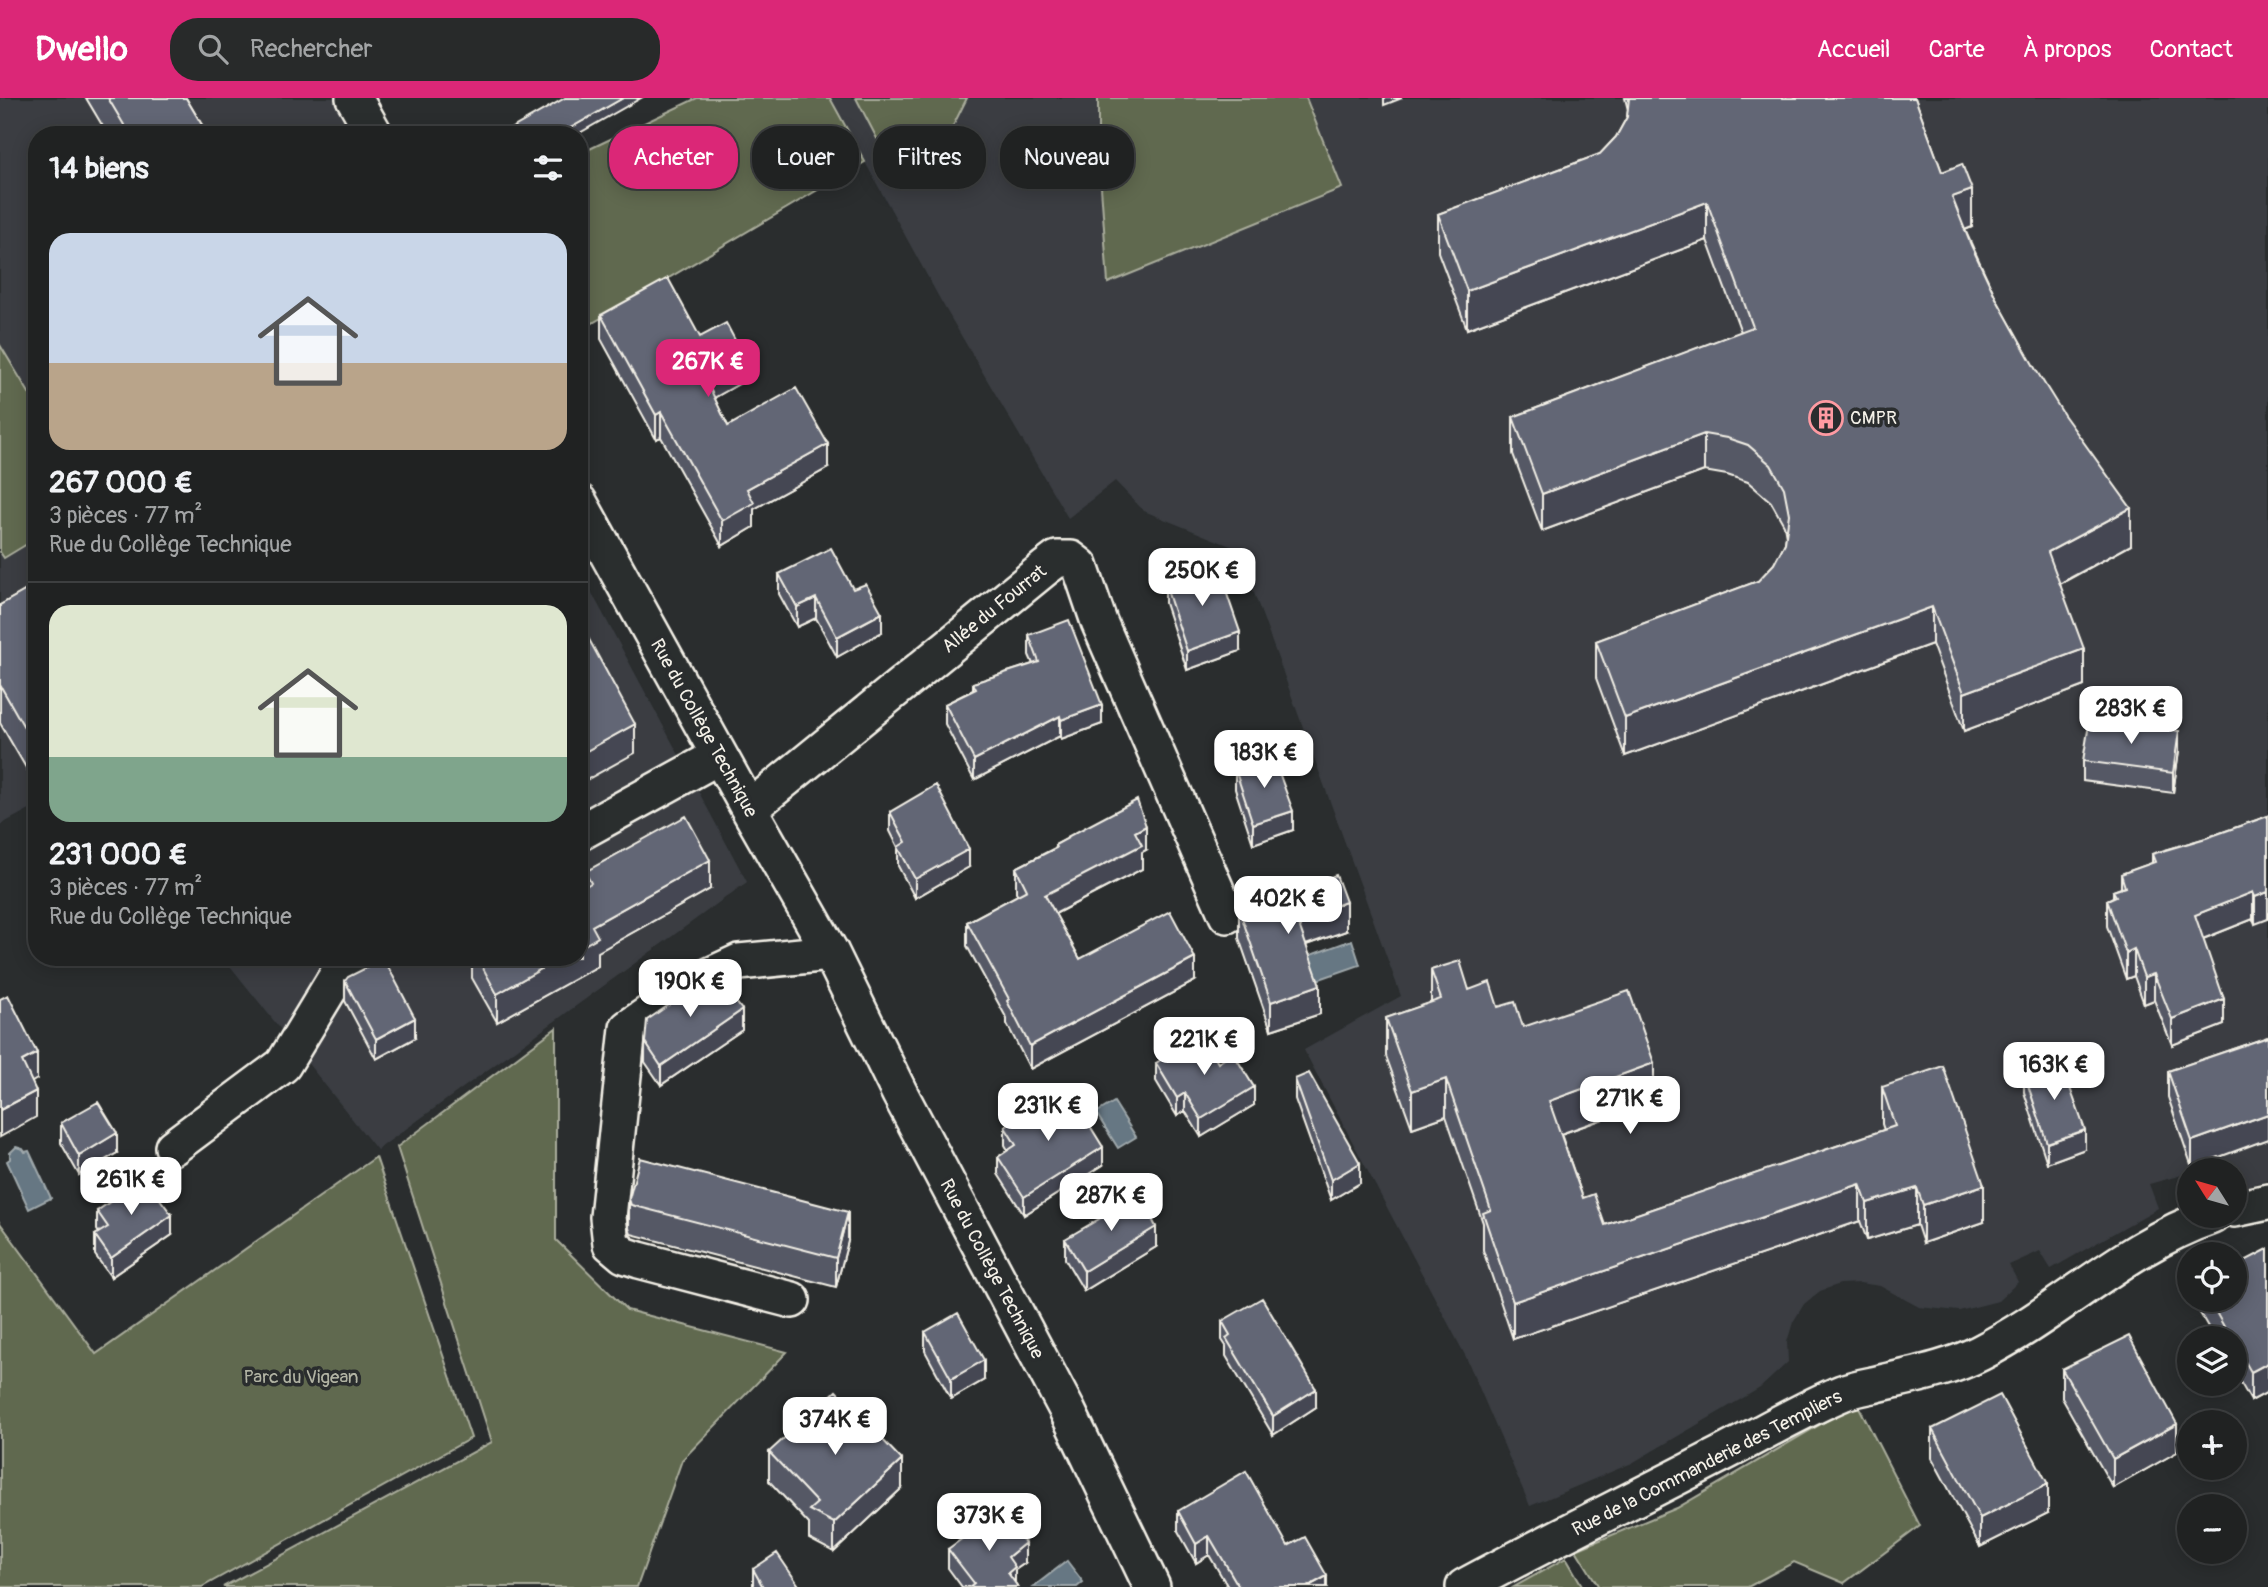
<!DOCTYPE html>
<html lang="fr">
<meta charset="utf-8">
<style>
:root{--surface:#202222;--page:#282a2a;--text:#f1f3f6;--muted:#a2a4a5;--line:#3d3f40;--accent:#db2777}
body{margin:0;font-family:Pangolin,sans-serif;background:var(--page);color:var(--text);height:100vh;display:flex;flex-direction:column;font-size:26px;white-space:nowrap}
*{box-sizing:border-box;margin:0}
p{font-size:23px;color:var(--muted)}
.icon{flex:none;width:38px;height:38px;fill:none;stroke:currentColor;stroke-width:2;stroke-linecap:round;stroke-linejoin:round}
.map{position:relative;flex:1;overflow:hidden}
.details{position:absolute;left:28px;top:28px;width:560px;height:840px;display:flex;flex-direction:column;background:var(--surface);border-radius:28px;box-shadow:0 4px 18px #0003,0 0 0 2px var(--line)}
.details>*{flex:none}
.banner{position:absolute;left:609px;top:28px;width:665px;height:63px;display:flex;gap:14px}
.needle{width:46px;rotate:307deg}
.tools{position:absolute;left:2177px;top:1060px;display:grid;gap:14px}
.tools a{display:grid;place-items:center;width:70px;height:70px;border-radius:50%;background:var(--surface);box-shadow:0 4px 18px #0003,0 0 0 2px var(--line);font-size:35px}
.price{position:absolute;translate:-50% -60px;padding:0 16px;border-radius:14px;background:#fff;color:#222;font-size:23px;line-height:46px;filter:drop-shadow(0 2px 4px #0008)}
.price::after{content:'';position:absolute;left:50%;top:42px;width:21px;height:16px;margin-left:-10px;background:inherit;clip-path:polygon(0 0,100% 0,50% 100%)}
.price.on{background:var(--accent);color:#fff}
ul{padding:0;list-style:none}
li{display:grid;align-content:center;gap:14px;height:371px;padding:0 21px}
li+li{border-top:2px solid var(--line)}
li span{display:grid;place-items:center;height:217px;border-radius:21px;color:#555}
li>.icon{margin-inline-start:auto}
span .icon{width:126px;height:126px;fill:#fffc;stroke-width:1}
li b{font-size:30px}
h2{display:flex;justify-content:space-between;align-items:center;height:84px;padding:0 21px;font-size:30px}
.pill{padding:0 24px;border-radius:28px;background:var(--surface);box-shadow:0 4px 18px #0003,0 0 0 2px var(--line);font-size:24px;line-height:63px}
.pill.on{background:var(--accent);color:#fff}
header{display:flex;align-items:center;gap:42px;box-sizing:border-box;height:98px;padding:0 35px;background:var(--accent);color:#fff}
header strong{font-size:33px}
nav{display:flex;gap:38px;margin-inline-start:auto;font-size:24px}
.search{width:490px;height:63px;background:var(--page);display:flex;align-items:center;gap:18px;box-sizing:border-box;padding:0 24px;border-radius:28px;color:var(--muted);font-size:26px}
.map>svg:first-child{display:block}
</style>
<header>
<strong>Dwello</strong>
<div class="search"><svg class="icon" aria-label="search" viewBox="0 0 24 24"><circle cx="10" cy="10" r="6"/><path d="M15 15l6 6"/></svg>Rechercher</div>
<nav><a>Accueil</a><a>Carte</a><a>À propos</a><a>Contact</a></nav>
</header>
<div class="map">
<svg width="2268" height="1489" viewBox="0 0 2268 1489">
<rect width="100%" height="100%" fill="#2a2d2e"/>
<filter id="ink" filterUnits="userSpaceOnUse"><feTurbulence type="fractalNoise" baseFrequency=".0143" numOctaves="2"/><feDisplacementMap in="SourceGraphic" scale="14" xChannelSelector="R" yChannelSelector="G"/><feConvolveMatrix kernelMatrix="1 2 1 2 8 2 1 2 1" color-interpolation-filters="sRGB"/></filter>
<g filter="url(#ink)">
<path fill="#3b3e43" d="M0,0H334L359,37H37V707L0,727Z
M830,0H2268V1082L2235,1091V1073H2189V1098L2182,1077L2149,1086L2158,1110L2051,1171L2040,1153L2009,1167L2018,1184L1998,1203L1959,1213L1919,1209L1880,1188L1860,1185L1840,1186L1820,1193L1804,1206L1793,1224L1787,1244L1788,1264L1760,1290L1632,1365L1530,1408L1466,1259L1304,952L1401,898L1238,451L1144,413L1115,383L1068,420L941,203Z
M579,471L747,784L377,1052L223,859H579Z"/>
<path fill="#616950" stroke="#aaad9c" stroke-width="2" d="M697,0H830L865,64L579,233V56Z
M856,0H967L939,56L900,85Z
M1098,0H1306L1342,90L1108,185L1098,48Z
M0,247L37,308V440L4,460L0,454Z
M556,930V1142L627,1212L787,1254L682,1362L637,1489H223L492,1344L397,1049Z
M376,1059L471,1340L202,1489H0V1125L96,1256Z
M1857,1305L1920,1428L1844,1485L1794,1464L1748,1489H1599L1576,1452L1677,1410Z
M1566,1460L1583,1489H1514Z"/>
<path fill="#667783" stroke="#9fa8ab" stroke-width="2" d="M1352,842L1360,867L1314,883L1305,859Z
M1114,1004L1136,1039L1118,1050L1096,1015Z
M16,1049L23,1051L25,1054L29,1053L51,1100L29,1111L7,1063L10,1061V1055Z
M1067,1463L1083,1484L1077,1489H1033Z"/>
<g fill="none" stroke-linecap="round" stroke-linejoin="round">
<g stroke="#f4f1e8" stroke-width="40">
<path id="street" d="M354,0L375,37
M579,404L749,711L831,855L900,996L1067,1312L1152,1489
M749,711L1045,470L1057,461H1071L1080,468L1099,524L1227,817
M579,735L719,658
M173,1049L283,967L346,863L353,859
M2235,1111L2268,1104
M792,1202L639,1162L624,1157L611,1146L608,1119L628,930L694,885L739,864L831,855
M1464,1489C1547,1444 1631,1403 1714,1360C1756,1339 1799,1313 1842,1295C1852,1291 1863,1289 1873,1287C1909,1278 1947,1272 1980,1255C2061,1214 2125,1148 2212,1118"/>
</g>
<use href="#street" stroke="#2a2d2e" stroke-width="35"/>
</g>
<path fill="#545865" stroke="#f4f1e8" stroke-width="2" d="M86,0H186L208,37H108Z
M1625,0H1915L1942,74L1972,129L1965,132L1997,202L2131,447L2060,486L2084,588L1964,633L1932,546L1625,658L1596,580V543L1758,483L1774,466L1785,445L1786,438L1784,427L1771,404L1748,384L1727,377L1704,373L1542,433L1513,356V319L1741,234L1707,142L1467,231L1438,154V116L1600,56L1616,39L1627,19L1628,12Z
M601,217L700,239L744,283L714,300L728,328L828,370L754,411V429L722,448L661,339L656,341L601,241Z
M779,476L853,491L882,534L837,559L816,520L797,529L779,496Z
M37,486L32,680L0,625V507Z
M1165,486L1240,553L1187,572L1165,505Z
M1029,537L1102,626L1061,641L1060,638L974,682L945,626V606L973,592V585L1033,566L1029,557Z
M2179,652L2173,695L2083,683V663Z
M1235,671L1293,732L1253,746L1235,691Z
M890,714L969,769L915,800L898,768V749L890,733Z
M2268,718L2255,826L2253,821L2203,841L2224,927L2172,947L2154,902L2144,906L2134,878L2126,881L2107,828V802L2113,799V793L2121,790V776L2152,765V756L2206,740Z
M1067,739L1146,752L1142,754V771L1055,816L1080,861L1195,883L1030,971L1007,926V921L967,848V824L1018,797L1016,794V770L1055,750V747L1067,741Z
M585,774L710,791L598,854V868L497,924L472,880V859H579L585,789Z
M1239,811L1346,833L1306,847L1320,916L1271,932L1239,840Z
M1431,872L1498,909L1523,929L1654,1003L1561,1036L1583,1100L1605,1127L1884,1032L1882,1026V989L1984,1124L1923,1145L1917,1127L1867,1142L1860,1123L1513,1241L1483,1152V1125L1446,1018L1412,1030L1386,958V920L1431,905Z
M345,883L415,940L376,961L345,903Z
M742,932L661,987L645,964V944Z
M2268,939L2192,1069L2168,999V973Z
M1156,965H1218L1254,1007L1201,1039L1185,1013L1177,1018L1156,983Z
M2024,975L2085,1051L2047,1065L2024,994Z
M1295,981L1360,1085L1331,1102L1295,1001Z
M61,1025L117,1055L79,1077L61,1045Z
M1005,1029L1103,1067L1024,1117L998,1076V1059L1008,1052L1005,1047Z
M629,1101L848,1143L836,1189L631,1136L629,1130Z
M97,1113L172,1137L111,1179L95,1157V1137L99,1135L97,1132Z
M1065,1141L1156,1149L1084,1193L1065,1161Z
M2268,1152V1294L2251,1303L2235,1275V1241H2215L2200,1215V1202H2235Z
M1222,1223L1316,1309L1273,1337L1226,1258V1248L1222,1242Z
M925,1234L984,1282L951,1301L925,1253Z
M2062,1271L2177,1354L2113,1390L2062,1300Z
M1932,1331L2048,1415L1980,1449L1932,1360Z
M769,1354L902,1390L834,1454L809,1441V1426L769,1383Z
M1178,1413L1288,1448L1327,1489H1228L1209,1457L1196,1465L1178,1433Z
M948,1451L1025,1465L1015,1472V1485L1018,1489H962L948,1470Z
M753,1471L800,1489H753Z"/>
<path fill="#454752" stroke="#f4f1e8" stroke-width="2" d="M623,0H641L576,37H558Z
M1384,0H1402L1384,7Z
M1972,92V129L1952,137V99Z
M1707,104V142L1467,231V193Z
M744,259V283L705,305V280Z
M661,314V339L656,341V317Z
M1704,336V373L1542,433V396Z
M828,346V370L754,411V429L722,448V423L747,391Z
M2131,410V447L2048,492V454Z
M816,500V520L797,529V509Z
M1932,509V546L1625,658V620Z
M882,515V534L837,559V539Z
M1240,534V553L1187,572V553Z
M2084,551V588L1964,633V595Z
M1102,607V626L1061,641V622Z
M1060,618V638L974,682V662Z
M635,626V655L579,686V657Z
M2179,633V652L2173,695V675Z
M37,640V678L32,680V643Z
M1293,713V732L1253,746V726Z
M1146,728V752L1142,754V771L1045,821V797L1135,734Z
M969,751V769L915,800V781Z
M710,762V791L598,854V868L497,924V896L562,859H579V850L592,828Z
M2253,794V821L2195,844V817Z
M2268,794V821L2255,826V799Z
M1346,804V833L1297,850V821Z
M2134,851V878L2126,881V855Z
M1195,860V883L1030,971V948Z
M2154,876V902L2144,906V879Z
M1320,887V916L1271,932V904Z
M2224,901V927L2172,947V921Z
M742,912V932L661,987V968Z
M415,920V940L376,961V941Z
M37,955V981L22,990V963Z
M1654,965V1003L1549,1040V1003Z
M1446,981V1018L1412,1030V993Z
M1254,989V1007L1201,1039V1021Z
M36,993V1019L0,1039V1012Z
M1185,995V1013L1177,1018V1000Z
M2268,1016V1041L2192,1069V1043Z
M2085,1032V1051L2047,1065V1045Z
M117,1035V1055L79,1077V1058Z
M1103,1049V1067L1024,1117V1099Z
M1360,1065V1085L1331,1102V1082Z
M1860,1086V1123L1513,1241V1204Z
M1984,1087V1124L1923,1145V1107Z
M1917,1090V1127L1867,1142V1105Z
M848,1114V1143L836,1189V1160Z
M172,1117V1137L111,1179V1160Z
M1156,1129V1149L1084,1193V1173Z
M984,1262V1282L951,1301V1281Z
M2268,1265V1294L2251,1303V1274Z
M1316,1291V1309L1273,1337V1318Z
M2177,1326V1354L2113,1390V1361Z
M902,1362V1390L834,1454V1425Z
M2048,1386V1415L1980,1449V1420Z
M1209,1438V1457L1196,1465V1446Z
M1025,1445V1465L1015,1472V1489H1008V1459Z
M1327,1478V1489H1307Z"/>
<path fill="#626675" stroke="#f4f1e8" stroke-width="2" d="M108,0H186L208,37H130Z
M565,0H623L558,37H500Z
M1629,0H1915L1942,74L1962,66L1972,92L1952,99L1971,147L1997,202L2036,272L2064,317L2131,410L2048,454L2084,551L1964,595L1932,509L1625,620L1596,543L1758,483L1774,466L1785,445L1789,416L1784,390L1771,367L1748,347L1727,340L1704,336L1542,396L1513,319L1753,229L1707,104L1467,193L1438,116L1600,56L1616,39L1627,19Z
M668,180L700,239L726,225L744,259L705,280L728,328L796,290L828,346L747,391L754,405L722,423L661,314L656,317L601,217Z
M831,450L853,491L866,486L882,515L837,539L816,500L797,509L779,476Z
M1217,467L1240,534L1187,553L1165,486Z
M37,486V640L32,643L0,587V507Z
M1069,522L1102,607L1061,622L1060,618L974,662L945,606L976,591L973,585L1039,564L1029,537Z
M579,523L635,626L579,657Z
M2090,620L2179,633L2173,675L2083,663Z
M1273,658L1293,713L1253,726L1235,671Z
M936,687L969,751L915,781L898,749L906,744L890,714Z
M1137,702L1146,728L1135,734L1142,747L1045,797L1080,861L1170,813L1195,860L1030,948L1007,903L1009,901L967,824L1027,792L1016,770L1056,750L1055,747L1068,740L1067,739Z
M686,718L710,762L592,828L598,839L579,850V792L591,785L585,774Z
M2268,718V794L2255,799L2253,794L2195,817L2224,901L2172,921L2154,876L2144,879L2134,851L2126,855L2107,802L2116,798L2113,793L2125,789L2121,776L2155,764L2152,756L2206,740Z
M1336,777L1346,804L1297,821L1320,887L1271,904L1239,811Z
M477,859H562L497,896Z
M384,861L415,920L376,941L345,883L348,879Z
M1460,863L1469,892L1490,884L1498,909L1515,904L1523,929L1629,893L1654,965L1549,1003L1583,1100L1594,1096L1605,1127L1895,1028L1882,989L1943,968L1984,1087L1923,1107L1917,1090L1867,1105L1860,1086L1513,1204L1483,1115L1491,1112L1446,981L1412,993L1386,920L1441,901L1431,872Z
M716,877L742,912L661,968L645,944L647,922L704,883Z
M8,897L37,955L22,963L36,993L0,1012V901Z
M1201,936L1218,965L1233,955L1254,989L1201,1021L1185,995L1177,1000L1156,965Z
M2268,939V1016L2192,1043L2168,973Z
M2060,962L2085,1032L2047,1045L2024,975Z
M1309,975L1360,1065L1331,1082L1295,981Z
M1069,994L1103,1049L1024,1099L998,1059L1016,1047L1005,1029L1056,996L1059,1000Z
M98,1004L117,1035L79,1058L61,1025Z
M640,1060L848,1114L836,1160L631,1107L629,1101Z
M144,1080L172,1117L111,1160L95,1137L108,1129L97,1113Z
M1140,1097L1156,1129L1084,1173L1065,1141Z
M2268,1151V1265L2251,1274L2235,1246V1241H2231L2209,1202H2235V1168Z
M1262,1200L1316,1291L1273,1318L1226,1240L1230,1237L1222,1223Z
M958,1215L984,1262L951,1281L925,1234Z
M2129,1238L2177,1326L2113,1361L2062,1271Z
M836,1293L902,1362L834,1425L809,1412L817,1405L769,1354Z
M2000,1297L2048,1386L1980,1420L1932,1331Z
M1246,1373L1288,1448L1305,1439L1327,1478L1307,1489H1239L1209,1438L1196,1446L1178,1413Z
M1000,1413L1025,1445L1008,1459L1015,1469L1008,1475L1018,1489H969L974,1485L948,1451Z
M777,1455L800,1489H763L753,1471Z"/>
</g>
<defs>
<g id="building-ring" transform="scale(1.75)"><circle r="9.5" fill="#2a2d2e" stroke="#ff9aa2" stroke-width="1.5"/><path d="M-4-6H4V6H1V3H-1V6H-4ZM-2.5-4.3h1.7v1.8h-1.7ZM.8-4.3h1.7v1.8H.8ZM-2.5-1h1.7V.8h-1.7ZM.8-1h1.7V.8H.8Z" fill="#ff9aa2"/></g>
</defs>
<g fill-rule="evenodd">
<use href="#building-ring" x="1826" y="320"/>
</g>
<g text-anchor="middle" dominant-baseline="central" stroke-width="7" stroke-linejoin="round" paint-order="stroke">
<g font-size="19" fill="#f4f1e8" stroke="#2a2d2e" text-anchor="start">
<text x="1850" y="320">CMPR</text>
</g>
<g font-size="19" fill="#f4f1e8" stroke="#2a2d2e">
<text transform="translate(994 511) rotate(-39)">Allée du Fourrat</text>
<text transform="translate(704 630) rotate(61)">Rue du Collège Technique</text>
<text transform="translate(992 1171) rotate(62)">Rue du Collège Technique</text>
<text transform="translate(1707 1365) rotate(-27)">Rue de la Commanderie des Templiers</text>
</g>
<g font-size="19" fill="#b2b4a4" stroke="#2a2d2e">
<text x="301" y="1279">Parc du Vigean</text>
</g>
</g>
</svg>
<div class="tools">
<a><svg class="needle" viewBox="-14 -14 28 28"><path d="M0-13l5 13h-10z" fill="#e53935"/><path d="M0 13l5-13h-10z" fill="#a2a4a5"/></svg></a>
<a><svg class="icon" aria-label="locate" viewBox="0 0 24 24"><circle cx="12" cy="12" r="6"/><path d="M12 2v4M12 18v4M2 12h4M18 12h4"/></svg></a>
<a><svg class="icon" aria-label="layers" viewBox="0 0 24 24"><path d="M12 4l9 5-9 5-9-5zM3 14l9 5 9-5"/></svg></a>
<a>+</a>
<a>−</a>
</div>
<b class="price on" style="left:708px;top:301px">267K €</b>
<b class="price" style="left:1202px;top:510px">250K €</b>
<b class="price" style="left:2131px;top:648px">283K €</b>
<b class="price" style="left:1264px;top:692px">183K €</b>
<b class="price" style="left:1288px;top:838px">402K €</b>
<b class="price" style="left:690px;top:921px">190K €</b>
<b class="price" style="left:1204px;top:979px">221K €</b>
<b class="price" style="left:2054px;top:1004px">163K €</b>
<b class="price" style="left:1630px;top:1038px">271K €</b>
<b class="price" style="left:1048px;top:1045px">231K €</b>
<b class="price" style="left:131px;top:1119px">261K €</b>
<b class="price" style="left:1111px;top:1135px">287K €</b>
<b class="price" style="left:835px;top:1359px">374K €</b>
<b class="price" style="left:989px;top:1455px">373K €</b>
<div class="banner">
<a class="pill on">Acheter</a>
<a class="pill">Louer</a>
<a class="pill">Filtres</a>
<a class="pill">Nouveau</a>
</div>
<section class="details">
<h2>14 biens<svg class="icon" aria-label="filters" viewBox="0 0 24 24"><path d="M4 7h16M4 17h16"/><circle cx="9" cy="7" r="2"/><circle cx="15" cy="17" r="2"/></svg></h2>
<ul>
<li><span style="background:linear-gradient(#c9d6e8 60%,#b9a48a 0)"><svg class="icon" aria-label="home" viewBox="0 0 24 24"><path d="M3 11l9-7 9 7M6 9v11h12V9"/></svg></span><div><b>267 000 €</b><p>3 pièces · 77 m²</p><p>Rue du Collège Technique</p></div></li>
<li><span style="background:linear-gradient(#dfe7d0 70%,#7fa58c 0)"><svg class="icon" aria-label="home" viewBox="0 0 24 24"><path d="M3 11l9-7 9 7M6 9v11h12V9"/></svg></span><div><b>231 000 €</b><p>3 pièces · 77 m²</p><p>Rue du Collège Technique</p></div></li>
</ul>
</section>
</div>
